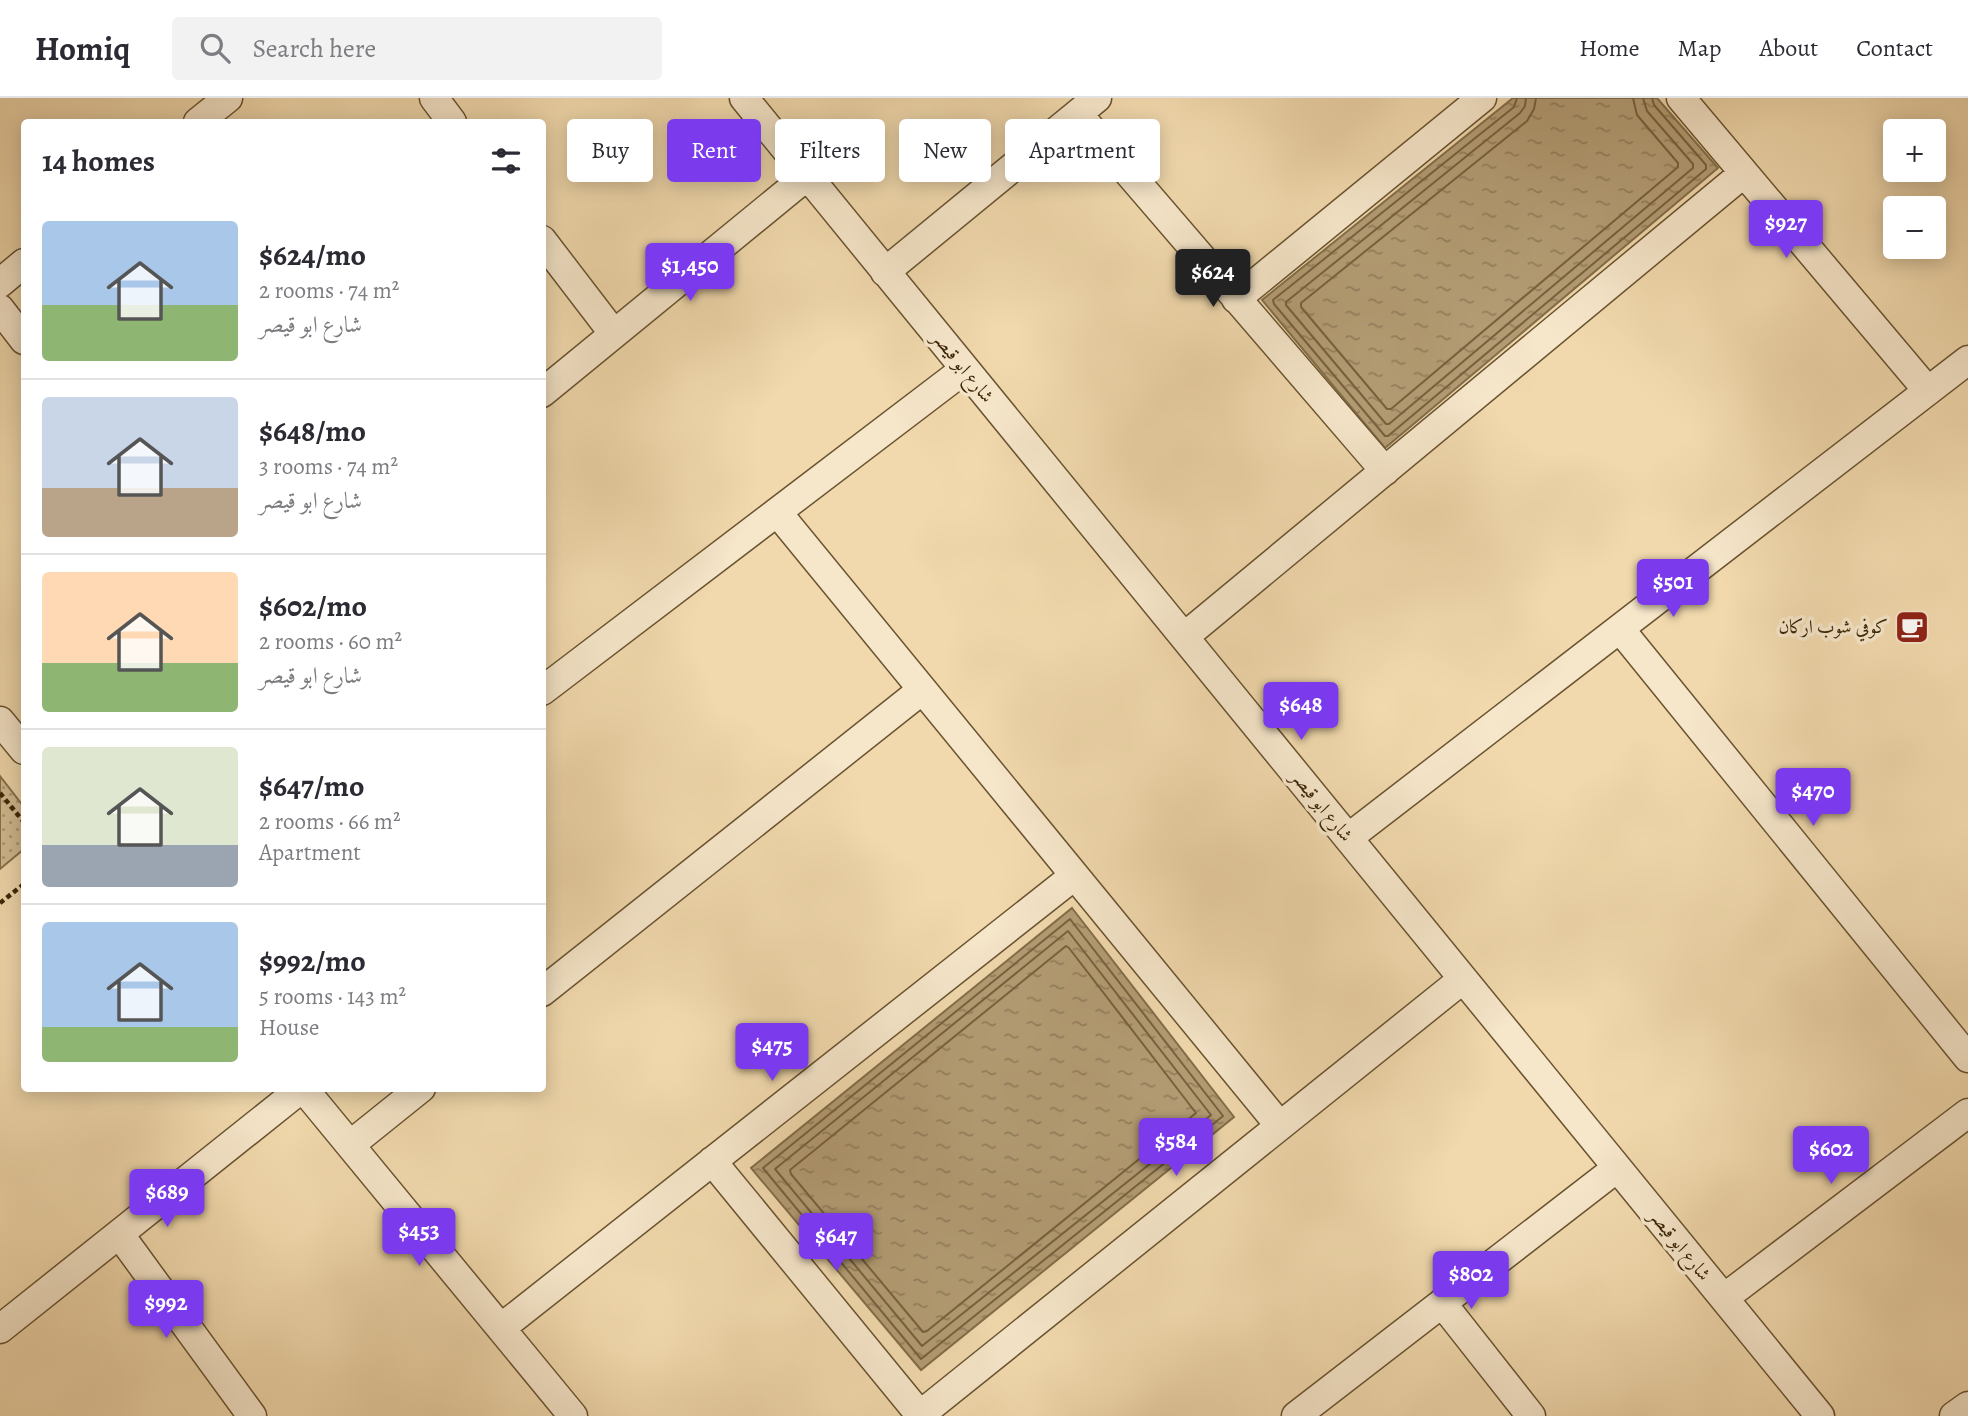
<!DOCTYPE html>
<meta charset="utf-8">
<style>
:root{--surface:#fff;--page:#f2f2f3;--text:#2b2b33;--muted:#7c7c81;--line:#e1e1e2;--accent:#7c3aed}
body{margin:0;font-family:Alegreya,Amiri,serif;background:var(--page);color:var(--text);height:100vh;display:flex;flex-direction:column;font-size:26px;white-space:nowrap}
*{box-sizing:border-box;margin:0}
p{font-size:23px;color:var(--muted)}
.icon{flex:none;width:38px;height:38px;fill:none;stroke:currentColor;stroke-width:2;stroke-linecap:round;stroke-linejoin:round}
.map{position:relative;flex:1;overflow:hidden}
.drawer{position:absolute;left:21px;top:21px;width:525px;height:973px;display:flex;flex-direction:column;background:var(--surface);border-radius:7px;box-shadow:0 4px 18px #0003}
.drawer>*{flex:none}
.guide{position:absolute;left:567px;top:21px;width:665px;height:63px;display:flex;gap:14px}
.fabs{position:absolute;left:1883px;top:21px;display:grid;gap:14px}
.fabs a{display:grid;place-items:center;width:63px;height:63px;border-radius:7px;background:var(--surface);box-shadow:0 4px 18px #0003;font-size:35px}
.price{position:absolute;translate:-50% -60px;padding:0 16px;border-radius:7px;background:var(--accent);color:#fff;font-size:23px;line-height:46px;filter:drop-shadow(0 2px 4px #0008)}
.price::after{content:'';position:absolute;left:50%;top:42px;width:21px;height:16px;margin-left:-10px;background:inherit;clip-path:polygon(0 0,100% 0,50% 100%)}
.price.on{background:#222;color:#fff}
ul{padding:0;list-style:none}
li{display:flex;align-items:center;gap:21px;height:175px;padding:0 21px}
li+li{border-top:2px solid var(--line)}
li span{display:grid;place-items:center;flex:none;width:196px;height:140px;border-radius:7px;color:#555}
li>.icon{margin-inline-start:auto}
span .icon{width:84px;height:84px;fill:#fffc;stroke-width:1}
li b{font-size:30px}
h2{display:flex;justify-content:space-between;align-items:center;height:84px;padding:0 21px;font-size:30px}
.pill{padding:0 24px;border-radius:7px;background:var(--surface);box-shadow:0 4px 18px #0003;font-size:24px;line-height:63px}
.pill.on{background:var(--accent);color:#fff}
header{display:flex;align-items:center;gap:42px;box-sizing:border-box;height:98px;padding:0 35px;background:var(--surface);border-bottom:2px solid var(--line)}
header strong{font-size:33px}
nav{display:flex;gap:38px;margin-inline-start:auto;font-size:24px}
.search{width:490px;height:63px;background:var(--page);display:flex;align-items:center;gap:18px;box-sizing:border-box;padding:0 24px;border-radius:7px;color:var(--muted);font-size:26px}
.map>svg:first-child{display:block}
</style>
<header>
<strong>Homiq</strong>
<div class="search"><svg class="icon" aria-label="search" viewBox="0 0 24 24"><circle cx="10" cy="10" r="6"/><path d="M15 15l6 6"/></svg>Search here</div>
<nav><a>Home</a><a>Map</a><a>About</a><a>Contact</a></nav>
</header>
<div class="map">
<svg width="1968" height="1318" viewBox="0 0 1968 1318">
<defs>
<pattern id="park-dots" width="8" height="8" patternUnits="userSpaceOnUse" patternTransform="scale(1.75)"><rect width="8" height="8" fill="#d2bb91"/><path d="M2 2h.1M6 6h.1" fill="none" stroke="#ac9874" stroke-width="1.8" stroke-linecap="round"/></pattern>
<pattern id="water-ripples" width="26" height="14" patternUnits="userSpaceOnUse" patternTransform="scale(1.75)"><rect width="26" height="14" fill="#b39c74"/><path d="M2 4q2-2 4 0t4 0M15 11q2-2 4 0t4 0" fill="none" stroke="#937f5d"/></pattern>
</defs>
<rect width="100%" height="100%" fill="#f1d9ad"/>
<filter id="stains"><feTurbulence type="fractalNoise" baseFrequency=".00286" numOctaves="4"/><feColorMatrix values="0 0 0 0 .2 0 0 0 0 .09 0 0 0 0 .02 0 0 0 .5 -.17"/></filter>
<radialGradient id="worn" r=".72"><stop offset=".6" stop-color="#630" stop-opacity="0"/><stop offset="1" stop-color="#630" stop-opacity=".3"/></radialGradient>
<path fill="url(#park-dots)" stroke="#87704c" stroke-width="2" d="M0,678L24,709V751L0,771Z"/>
<path fill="url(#water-ripples)" stroke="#836d48" stroke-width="2" d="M1513,0H1657L1718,70L1385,350L1262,202Z
M1072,810L1234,1019L921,1272L751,1070Z"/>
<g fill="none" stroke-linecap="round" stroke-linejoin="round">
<path stroke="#78613d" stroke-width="2" d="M1517,0L1514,9L1273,202L1274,206L1385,338H1388L1706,71V67L1654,7L1652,0
M1526,0L1525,8L1520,15L1286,204V207L1386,326H1389L1693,70V66L1647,13L1643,0
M1536,0L1534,11L1527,23L1301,205V209L1387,311H1391L1678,69V65L1637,17L1633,0
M1070,821L1223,1018L921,1261L763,1070Z
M1068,833L1211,1017L922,1248L775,1071Z
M1066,848L1069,850L1196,1015L927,1233L923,1234L791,1076L790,1072Z"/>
<g stroke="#695330" stroke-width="31">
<path id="minor" d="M434,0L452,24
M744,0L1820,1318
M1681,0L1928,293
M1078,16L1385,373
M198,24L228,0
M542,142L614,236
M885,174L1097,0
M0,185L24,165
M1236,201L1482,0
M0,211L24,242
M542,295L807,78
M777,414L1280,1028
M1620,531L1968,960
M1184,539L1744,75
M542,593L965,271
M0,623L24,652
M1348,740L1968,262
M542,894L922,592
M303,990L573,1318
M350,1047L421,990
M712,1063L921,1318
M120,1137L252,1318
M1724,1200L1968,1015
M1442,1205L1531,1318
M501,1230L1074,778
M0,1231L302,990
M920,1317L1463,881
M1296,1318L1617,1070
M1954,1318L1968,1308"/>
</g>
<path stroke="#3c2606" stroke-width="4.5" stroke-dasharray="5 3.5" stroke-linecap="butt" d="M0,695L23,723
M0,805L24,786"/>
<use href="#minor" stroke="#f6e6ca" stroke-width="28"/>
</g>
<defs>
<g id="cafe-square" transform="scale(1.75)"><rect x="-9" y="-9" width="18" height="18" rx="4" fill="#8f2418" stroke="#f6e6ca"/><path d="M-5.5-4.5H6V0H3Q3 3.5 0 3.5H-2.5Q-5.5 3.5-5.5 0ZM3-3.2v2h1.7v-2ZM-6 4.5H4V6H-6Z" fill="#fff"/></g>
</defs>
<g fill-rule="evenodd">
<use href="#cafe-square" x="1912" y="529"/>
</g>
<g text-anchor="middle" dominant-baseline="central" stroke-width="7" stroke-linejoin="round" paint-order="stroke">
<g font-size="19" fill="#3c2606" stroke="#f6e6ca">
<text transform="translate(963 269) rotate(51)">شارع ابو قيصر</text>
<text transform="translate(1322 708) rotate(51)">شارع ابو قيصر</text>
<text transform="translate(1680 1147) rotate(51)">شارع ابو قيصر</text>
</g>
<g font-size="19" fill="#3c2606" stroke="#f6e6ca" text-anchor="end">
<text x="1888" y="529">كوفي شوب اركان</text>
</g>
</g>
<rect width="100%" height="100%" filter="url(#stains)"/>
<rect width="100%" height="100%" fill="url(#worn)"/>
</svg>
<div class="fabs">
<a>+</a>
<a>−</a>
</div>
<b class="price" style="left:1786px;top:162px">$927</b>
<b class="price" style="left:690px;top:205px">$1,450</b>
<b class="price on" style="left:1213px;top:211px">$624</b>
<b class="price" style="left:1673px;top:521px">$501</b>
<b class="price" style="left:1301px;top:644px">$648</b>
<b class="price" style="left:1813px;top:730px">$470</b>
<b class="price" style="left:772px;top:985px">$475</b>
<b class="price" style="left:1176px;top:1080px">$584</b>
<b class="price" style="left:1831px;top:1088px">$602</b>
<b class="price" style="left:167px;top:1131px">$689</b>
<b class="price" style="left:419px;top:1170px">$453</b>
<b class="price" style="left:836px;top:1175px">$647</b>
<b class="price" style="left:1471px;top:1213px">$802</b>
<b class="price" style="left:166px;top:1242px">$992</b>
<div class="guide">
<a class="pill">Buy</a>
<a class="pill on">Rent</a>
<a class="pill">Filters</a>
<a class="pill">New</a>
<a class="pill">Apartment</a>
</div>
<section class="drawer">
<h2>14 homes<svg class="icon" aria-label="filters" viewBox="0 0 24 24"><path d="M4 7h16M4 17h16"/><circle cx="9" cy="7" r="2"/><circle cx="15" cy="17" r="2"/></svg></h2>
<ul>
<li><span style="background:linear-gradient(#a9c7e8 60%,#8fb573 0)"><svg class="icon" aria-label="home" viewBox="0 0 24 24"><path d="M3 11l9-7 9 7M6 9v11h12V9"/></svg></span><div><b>$624/mo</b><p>2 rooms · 74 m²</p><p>شارع ابو قيصر</p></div></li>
<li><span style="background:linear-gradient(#c9d6e8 65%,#b9a48a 0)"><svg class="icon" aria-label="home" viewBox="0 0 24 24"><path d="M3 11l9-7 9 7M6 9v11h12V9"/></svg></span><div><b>$648/mo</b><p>3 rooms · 74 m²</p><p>شارع ابو قيصر</p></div></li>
<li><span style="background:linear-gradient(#ffd9b3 65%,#8fb573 0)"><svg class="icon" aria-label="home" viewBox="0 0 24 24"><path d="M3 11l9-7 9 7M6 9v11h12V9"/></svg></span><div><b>$602/mo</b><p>2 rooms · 60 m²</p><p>شارع ابو قيصر</p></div></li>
<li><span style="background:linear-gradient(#dfe7d0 70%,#9aa5b1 0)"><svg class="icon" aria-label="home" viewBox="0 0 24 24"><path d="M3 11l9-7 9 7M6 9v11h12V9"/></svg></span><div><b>$647/mo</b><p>2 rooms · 66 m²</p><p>Apartment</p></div></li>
<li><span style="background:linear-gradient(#a9c7e8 75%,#8fb573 0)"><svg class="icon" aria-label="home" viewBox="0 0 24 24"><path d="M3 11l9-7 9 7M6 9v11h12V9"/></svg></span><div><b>$992/mo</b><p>5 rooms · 143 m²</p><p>House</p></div></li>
</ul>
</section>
</div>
